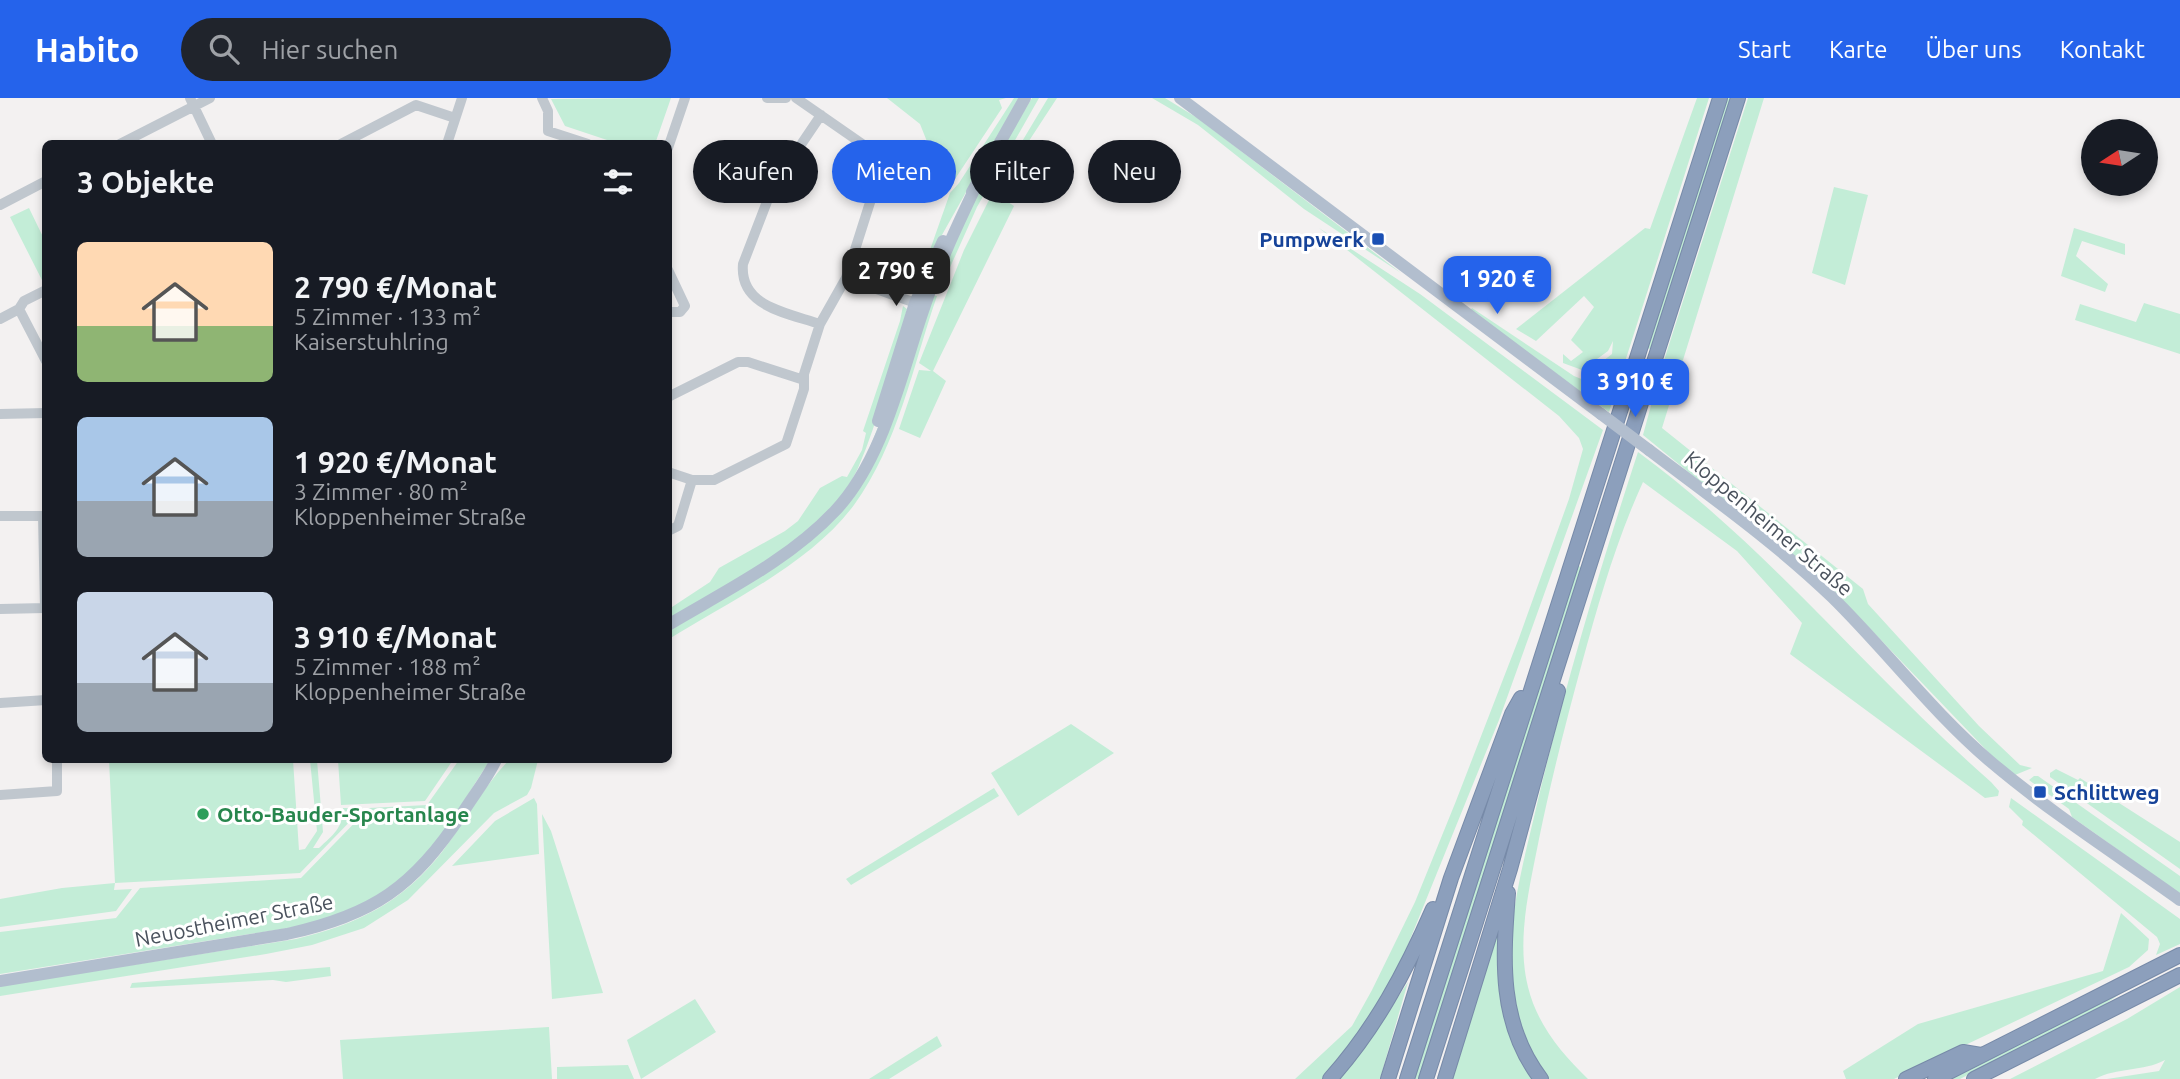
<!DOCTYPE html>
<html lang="de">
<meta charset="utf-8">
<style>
:root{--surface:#171b24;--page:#20242c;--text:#f1f3f6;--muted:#9ea1a6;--accent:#2563eb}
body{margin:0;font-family:Ubuntu,sans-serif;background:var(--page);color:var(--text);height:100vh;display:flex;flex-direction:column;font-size:26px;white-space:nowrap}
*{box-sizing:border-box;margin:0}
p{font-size:23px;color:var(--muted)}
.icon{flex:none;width:38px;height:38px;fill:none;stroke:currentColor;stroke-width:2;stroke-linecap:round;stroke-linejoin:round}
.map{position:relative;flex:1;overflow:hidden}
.panel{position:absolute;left:42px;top:42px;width:630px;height:623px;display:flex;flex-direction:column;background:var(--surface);border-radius:10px;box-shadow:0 4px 10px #0003}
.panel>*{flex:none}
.guide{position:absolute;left:693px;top:42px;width:665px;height:63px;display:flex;gap:14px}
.needle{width:46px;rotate:258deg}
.tools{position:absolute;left:2081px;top:21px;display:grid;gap:14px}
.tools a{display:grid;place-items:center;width:77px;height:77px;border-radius:50%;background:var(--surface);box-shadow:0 4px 10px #0003;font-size:35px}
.price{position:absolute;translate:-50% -60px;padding:0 16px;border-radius:14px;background:var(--accent);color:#fff;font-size:23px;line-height:46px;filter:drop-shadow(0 2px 4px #0008)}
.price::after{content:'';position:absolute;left:50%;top:42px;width:21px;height:16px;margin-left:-10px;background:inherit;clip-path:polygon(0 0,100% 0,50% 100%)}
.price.on{background:#222;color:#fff}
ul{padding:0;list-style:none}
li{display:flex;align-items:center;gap:21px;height:175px;padding:0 35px}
li span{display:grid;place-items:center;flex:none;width:196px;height:140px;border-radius:10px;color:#555}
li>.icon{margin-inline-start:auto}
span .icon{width:84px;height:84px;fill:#fffc;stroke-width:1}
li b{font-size:30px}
h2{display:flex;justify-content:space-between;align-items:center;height:84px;padding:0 35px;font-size:30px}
.pill{padding:0 24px;border-radius:32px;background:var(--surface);box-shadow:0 4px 10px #0003;font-size:24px;line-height:63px}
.pill.on{background:var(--accent);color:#fff}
header{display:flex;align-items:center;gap:42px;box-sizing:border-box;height:98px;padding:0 35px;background:var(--accent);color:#fff}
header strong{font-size:33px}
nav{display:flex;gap:38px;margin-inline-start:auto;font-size:24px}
.search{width:490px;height:63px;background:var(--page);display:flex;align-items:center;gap:18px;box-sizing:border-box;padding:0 24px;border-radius:38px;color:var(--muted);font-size:26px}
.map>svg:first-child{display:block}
</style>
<header>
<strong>Habito</strong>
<div class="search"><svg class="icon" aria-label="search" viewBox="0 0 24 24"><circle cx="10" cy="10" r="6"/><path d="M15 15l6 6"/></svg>Hier suchen</div>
<nav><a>Start</a><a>Karte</a><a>Über uns</a><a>Kontakt</a></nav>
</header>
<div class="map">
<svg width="2180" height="981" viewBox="0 0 2180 981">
<rect width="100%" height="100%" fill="#f3f1f1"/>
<path fill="#c3edd7" d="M671,0L655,46L616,45L565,28L551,1Z
M887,0H1006L999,2L1002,10L955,81C944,92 930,84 917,80L936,66L920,26Z
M1014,0H1019L938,144L918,186L950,95L959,85Z
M1032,0H1039L977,109L939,194L933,192L947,156L1003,48Z
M1048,0H1057L1008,75C1003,90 1009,94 1018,105L999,90V82Z
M1152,0H1165L1199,21L1401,175L1304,111L1198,27Z
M1697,0H1709L1609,314L1469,214L1472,210L1574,278L1601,289L1606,268L1599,266L1612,256L1613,243L1608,253L1582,272L1563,265V256L1571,263L1583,254L1571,242L1594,209L1584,198L1536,243L1516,231L1645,130L1650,131Z
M1727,0H1731L1651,251L1646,250Z
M1748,0H1764L1662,330L1863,491L1868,506L1979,628L2020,667L2032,670L2015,677L1994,660L1832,491L1643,337L1659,278Z
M1834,89L1868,97L1845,187L1812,175Z
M993,94L1014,108L933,273L946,283L920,340L899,331L919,272L931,273L919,265L964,152Z
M29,110L45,143V188L10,119Z
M1319,130L1420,196L1603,332L1499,622L1396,876L1377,911L1326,978L1323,981H1295L1352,928L1372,892L1415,804L1456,703L1519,540L1569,401L1583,351L1579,340L1559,318Z
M2074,130L2125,146V157L2082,143L2076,158L2108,186L2105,194L2061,178Z
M931,197L937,198C913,267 898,347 854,407C811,465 729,504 669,541V533L789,459L848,404Z
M2144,205L2180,216V256L2075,222L2080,206L2136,224Z
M903,208L907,211C892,263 880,320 858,370C827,439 731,484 669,522V511L710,484L719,470L785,433L798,423L820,390L842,378L847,379L862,352L866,335L863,333L900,223Z
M1638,354C1770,451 1869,577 1991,684L1999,693L1998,698L1985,700L1790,556L1802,525L1737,453L1643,384C1616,443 1599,503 1582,565C1566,624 1551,682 1539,741C1530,788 1516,841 1528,889C1537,926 1561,955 1588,981H1549C1528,952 1514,919 1511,884C1506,824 1524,763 1537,706C1565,587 1600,470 1638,354Z
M1576,467L1581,469L1419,981H1413Z
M1071,626L1114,655L1018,718L991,675Z
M109,662H293L299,752L305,751L317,733L310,662H317L323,734L313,750H319C333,737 343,730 343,710H363L300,775L115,785L114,792L132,791L116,813L0,829V801L62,790L115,785Z
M338,662H453L425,703L341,707Z
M459,662H490L439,742L415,769L372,803L319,825L0,876V834L116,820L140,790L301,780L369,710L427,707Z
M509,662H538L531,690L527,697L494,715L408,802L364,830L312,847L266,856L0,898V888L296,841C358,826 402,805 442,754C465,724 483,689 509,662Z
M2056,671L2078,682L2080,680L2180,744V771L2050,679V675Z
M2034,678H2038L2180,778V796L2072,719L2069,711L2029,682Z
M994,690L999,698L851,787L846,781Z
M534,700L537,706L539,756L452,768L495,723Z
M2011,700L2180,821V846L2156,857L2160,846L2157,839L2022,727L2023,723L2009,709Z
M542,716L551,733L603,895L552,901Z
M2121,815L2149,841L2148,852L2129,869L1894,981H1846L1843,973L1918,926L2103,873Z
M1501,825L1499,853L1536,981H1452Z
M330,869L331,878L286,884L273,882L130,890L132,885Z
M1408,884L1380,981H1338L1368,944Z
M2180,889V981H2107L2159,973L2165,962C2143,974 2117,969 2095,981H2010L2127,921Z
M2121,895L2104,907L1960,981H1949Z
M695,901L716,934L641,981L627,942Z
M549,929L552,981H343L340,942Z
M937,938L942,948L889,981H869Z
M628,967L634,981H557V969Z"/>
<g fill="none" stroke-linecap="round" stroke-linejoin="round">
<g stroke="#778aa8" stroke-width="16">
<path id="highway" d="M1508,795C1503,861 1498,925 1541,981
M1330,981C1375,931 1406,873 1433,811
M1388,981L1451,780L1512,616L1521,600
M1407,981L1720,0
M1426,981L1738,0
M1445,981L1510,771L1558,593
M1906,981L1963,954L1981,957
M1935,981L2180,857
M1974,981L2180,877"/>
</g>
<path stroke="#c0c7ce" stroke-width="10" d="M190,0L212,46
M542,0L548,13V33L588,46
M767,0H786
M120,46L210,0
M341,46L416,7L455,20
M447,46L462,0
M668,50L685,0
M0,107L46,83
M668,172L685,208L680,214H668
M846,180L921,207
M19,211L24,203L46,192
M0,221L19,211L46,263
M820,226C788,215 739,209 743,166L773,88L821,17
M668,299L738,264H748L804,282
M0,316L46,315
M668,374L692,382H714L786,346L804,291V276L820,226L846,180L880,73L871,52L796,0
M0,418H43L45,510L0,511
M668,433L678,428L692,382
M0,605L46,602
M0,697L57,693V662"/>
<path stroke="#b2bece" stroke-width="12" d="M1180,0L1601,316
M972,94L1025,0
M878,323L915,205L943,143
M1649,352C1711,399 1776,445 1832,499C1886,552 1933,615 1991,664C2050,714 2117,757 2180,802
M668,527C725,493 789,462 835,413C884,361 901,276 924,210C938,168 957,128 976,88
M0,883L287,836C374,817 413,789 462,716C473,698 487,681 496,662"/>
<use href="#highway" stroke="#8c9fbc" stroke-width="14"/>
<path stroke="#b2bece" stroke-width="12" d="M1601,316L1649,352"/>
</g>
<g fill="#1a4fb4" stroke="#fff" stroke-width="2.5">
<rect x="1371" y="134" width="14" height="14" rx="3.5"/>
<rect x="2033" y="687" width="14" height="14" rx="3.5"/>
</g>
<circle fill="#2e9e5b" stroke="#fff" stroke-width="2.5" cx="203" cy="716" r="7"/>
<g text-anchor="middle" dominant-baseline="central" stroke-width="6" stroke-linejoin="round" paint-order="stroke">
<g font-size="21" font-weight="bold" fill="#164399" stroke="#fff" text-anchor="end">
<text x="1364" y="141">Pumpwerk</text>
<text x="2054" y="694" text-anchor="start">Schlittweg</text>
</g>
<g font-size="21" fill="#4a525d" stroke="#fff">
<text transform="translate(1769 425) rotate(40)">Kloppenheimer Straße</text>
<text transform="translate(234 822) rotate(-11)">Neuostheimer Straße</text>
</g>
<g font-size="21" font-weight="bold" fill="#27864d" stroke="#fff" text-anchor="start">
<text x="217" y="716">Otto-Bauder-Sportanlage</text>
</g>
</g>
</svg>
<div class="tools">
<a><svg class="needle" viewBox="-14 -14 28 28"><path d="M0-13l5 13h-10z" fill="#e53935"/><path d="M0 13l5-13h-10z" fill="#9ea1a6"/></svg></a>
</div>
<b class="price on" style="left:896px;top:210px">2 790 €</b>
<b class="price" style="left:1497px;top:218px">1 920 €</b>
<b class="price" style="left:1635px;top:321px">3 910 €</b>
<div class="guide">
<a class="pill">Kaufen</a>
<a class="pill on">Mieten</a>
<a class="pill">Filter</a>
<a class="pill">Neu</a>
</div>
<section class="panel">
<h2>3 Objekte<svg class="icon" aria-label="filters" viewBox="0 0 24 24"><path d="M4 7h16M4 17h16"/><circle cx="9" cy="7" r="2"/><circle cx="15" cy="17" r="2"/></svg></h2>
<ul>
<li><span style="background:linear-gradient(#ffd9b3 60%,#8fb573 0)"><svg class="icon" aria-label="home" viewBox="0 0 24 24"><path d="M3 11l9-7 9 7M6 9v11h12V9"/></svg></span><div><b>2 790 €/Monat</b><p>5 Zimmer · 133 m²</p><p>Kaiserstuhlring</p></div></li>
<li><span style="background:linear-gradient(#a9c7e8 60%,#9aa5b1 0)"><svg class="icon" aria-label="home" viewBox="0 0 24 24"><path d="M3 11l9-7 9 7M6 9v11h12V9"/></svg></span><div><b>1 920 €/Monat</b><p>3 Zimmer · 80 m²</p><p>Kloppenheimer Straße</p></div></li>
<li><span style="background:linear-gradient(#c9d6e8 65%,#9aa5b1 0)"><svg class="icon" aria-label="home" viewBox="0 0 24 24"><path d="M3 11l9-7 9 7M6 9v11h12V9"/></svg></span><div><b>3 910 €/Monat</b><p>5 Zimmer · 188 m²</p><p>Kloppenheimer Straße</p></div></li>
</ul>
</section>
</div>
